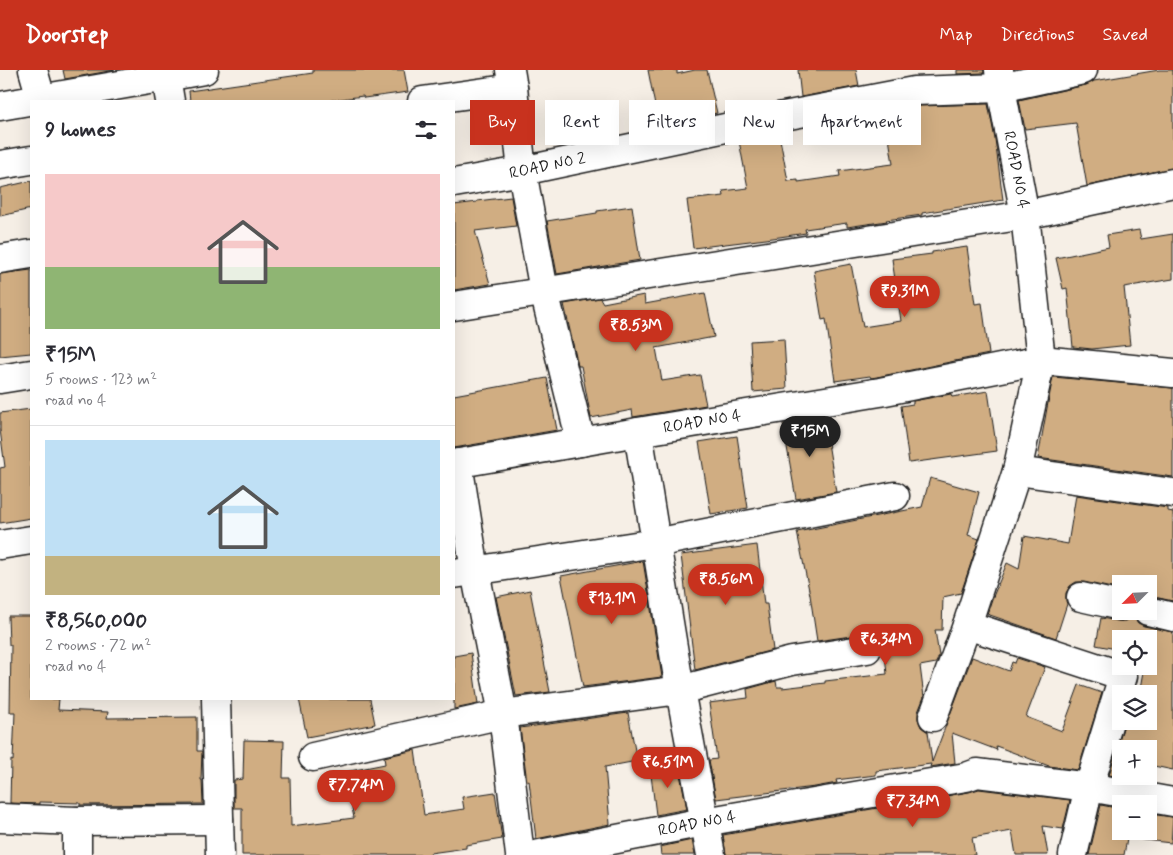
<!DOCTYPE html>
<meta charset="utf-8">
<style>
:root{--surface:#fff;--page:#f7f7f7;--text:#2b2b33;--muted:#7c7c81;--line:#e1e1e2;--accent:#c8321e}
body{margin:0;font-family:Mynerve,sans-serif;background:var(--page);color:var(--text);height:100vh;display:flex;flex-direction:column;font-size:19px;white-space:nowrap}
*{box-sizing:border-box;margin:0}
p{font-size:16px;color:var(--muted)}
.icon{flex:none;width:28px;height:28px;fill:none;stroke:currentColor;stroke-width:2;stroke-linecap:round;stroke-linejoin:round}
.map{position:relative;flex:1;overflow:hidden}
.side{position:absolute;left:30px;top:30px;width:425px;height:600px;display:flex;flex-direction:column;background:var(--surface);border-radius:0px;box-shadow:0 5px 20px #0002}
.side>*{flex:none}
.top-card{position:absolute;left:470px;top:30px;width:475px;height:45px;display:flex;gap:10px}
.needle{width:32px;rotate:246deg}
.controls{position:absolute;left:1112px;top:505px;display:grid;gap:10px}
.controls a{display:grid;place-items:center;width:45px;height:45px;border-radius:0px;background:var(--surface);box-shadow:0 5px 20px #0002;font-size:25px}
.price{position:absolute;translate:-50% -42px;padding:0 11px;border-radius:18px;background:var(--accent);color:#fff;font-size:16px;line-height:32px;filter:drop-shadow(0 1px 2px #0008)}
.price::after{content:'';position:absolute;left:50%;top:30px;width:15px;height:11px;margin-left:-8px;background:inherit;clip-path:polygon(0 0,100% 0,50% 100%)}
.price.selected{background:#222;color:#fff}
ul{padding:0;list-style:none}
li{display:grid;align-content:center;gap:10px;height:265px;padding:0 15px}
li+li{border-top:1px solid var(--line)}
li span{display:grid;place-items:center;height:155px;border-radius:0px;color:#555}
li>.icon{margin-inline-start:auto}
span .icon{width:90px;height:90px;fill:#fffc;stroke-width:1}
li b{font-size:21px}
h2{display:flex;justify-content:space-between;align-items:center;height:60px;padding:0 15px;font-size:21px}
.chip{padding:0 18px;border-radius:0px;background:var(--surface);box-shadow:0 5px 20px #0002;font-size:18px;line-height:45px}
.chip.selected{background:var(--accent);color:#fff}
header{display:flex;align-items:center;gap:30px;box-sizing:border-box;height:70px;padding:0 25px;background:var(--accent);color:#fff}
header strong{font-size:24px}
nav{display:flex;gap:28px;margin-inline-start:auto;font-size:18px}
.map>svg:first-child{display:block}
</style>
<header>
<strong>Doorstep</strong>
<nav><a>Map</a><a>Directions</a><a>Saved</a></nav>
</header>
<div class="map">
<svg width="1173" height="785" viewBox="0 0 1173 785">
<rect width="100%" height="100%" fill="#f6efe6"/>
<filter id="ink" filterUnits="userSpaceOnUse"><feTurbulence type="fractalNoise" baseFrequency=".02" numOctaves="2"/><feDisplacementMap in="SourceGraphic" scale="10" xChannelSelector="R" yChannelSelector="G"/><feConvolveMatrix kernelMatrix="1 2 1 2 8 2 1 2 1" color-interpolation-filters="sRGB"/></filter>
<g filter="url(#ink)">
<path fill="#d0ad82" stroke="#1c1c1c" d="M63,0H115L65,9Z
M313,0H404L408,22L364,28L363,26L326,31H190L189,21L313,3Z
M648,0H677V4L695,0H707L717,43L659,56Z
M798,0H856L859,16L801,27Z
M957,0H984V3L957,4Z
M1159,0H1173V98L1087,116L1076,53L1025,59L1019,30L1086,15L1094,11Z
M988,34L995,69L1003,130L922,143V145L886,150L887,151L847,157V153L805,159L806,163L766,169L693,178L687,130L724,126L723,121L748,118L739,71L779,64L788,111L798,110V112L840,106L839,101L893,94L885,42L919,36Z
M31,111V139L0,146V118Z
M511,127L516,156L475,161L490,214L454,220V135L477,132V131Z
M632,136L640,190L557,204L547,151L597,143V141Z
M1139,160L1141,169L1173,164V209L1124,217L1130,275L1092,279L1073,277L1067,218L1063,219L1056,188L1109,177L1107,165Z
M967,177L975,234L982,233L989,284L877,307L871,308L870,306L835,311L826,249L822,250L814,201L851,194L863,257L901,251L892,189L932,184V182Z
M31,200V283L0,286V204Z
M705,223L714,267L656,278L662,311L700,305L706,335L633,347L632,340L591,348L581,296H578L564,234L600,228L603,233L644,225L645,234Z
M784,269L787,319L753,322L750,271Z
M1053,307L1173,318V407L1038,388L1047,338Z
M547,308L557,360L454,378V325Z
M988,321L997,381L909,393L901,336L913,334V331L951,324L952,327Z
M31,339V448L0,453V398L5,397L0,360V343Z
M824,348L836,422L796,429L783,354Z
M737,366L748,438L711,444L699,372Z
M930,408L979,422L968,465L979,469L961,523L943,527L942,560H935L939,586L936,593L920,596L924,627L918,642V649L921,657L928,662L932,692L972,587L1009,601L1012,592L1015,593L1017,588L1045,597L1026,647L1062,661L1079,615L1102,623L1078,700L1049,696L996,676L997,680L952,663L955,693L930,697L931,694L876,701V705L836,710L837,713L815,717L716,729L709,690L717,689L709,633L748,628L747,619L776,611L777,617H782V618L825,613V611L887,604L883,567L877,568L872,564H865L817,571L810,525L797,462L922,437Z
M1076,425L1168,438V441L1173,442V531L1149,526V514H1121V520L1084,512H1076L1070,516L1066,523V531L1067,534L1056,568L987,544L992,529L1007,493L1019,499L1024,466L1068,474Z
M757,475L764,534H767L773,580L695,600L681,485Z
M643,491L662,607L583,617L561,506Z
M530,520L550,622L516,626L496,527Z
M8,546H31V629H59L58,640L108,642L107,648L197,647V681H202L201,710H202L203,734L80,735V733L39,732V734L10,733L11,690L13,691L15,642H10L11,575H9Z
M1133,546L1138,553L1144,556L1173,562V700L1149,695V679H1121V706H1142L1141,710L1109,705L1125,651H1149V624H1140L1145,596H1149V569H1121V580L1096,575L1101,548L1118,551H1125Z
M471,583L478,634L454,639V586Z
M299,629H370L375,654L307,667Z
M628,643L637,691L605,697L610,754L536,769L529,711L527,712L520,658Z
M244,670L284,671L283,708H290L291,756L354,748L345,702L385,694L384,687L415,680L424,745L464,739L462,727L495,722L502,769L466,775V778L430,783V785H242V738H234V710L243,709Z
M678,694L687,739L656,745L650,697Z
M979,719L1070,730L1063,759L1043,756L1048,785H1016L1012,761L972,768L975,785H726L723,765L969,722Z
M1101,735L1121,739V761H1149V744L1173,747L1171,773L1127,768L1124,785H1089Z
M692,770L695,785H661L660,777Z"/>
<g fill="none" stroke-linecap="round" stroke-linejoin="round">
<g stroke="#1c1c1c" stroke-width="31">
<g id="minor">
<path d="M33,0L41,28"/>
<path d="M510,0L513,18L522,101L544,221L581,372"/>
<path d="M166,7L204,0"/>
<path d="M422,31L513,18"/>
<path d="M0,36L166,7L170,31"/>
<path d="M0,95L31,90"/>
<path id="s1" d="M454,113L522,101L768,49L914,21L1001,18L1083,0"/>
<path d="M0,189L31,184"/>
<path d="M454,236L1025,145L1173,113"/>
<path d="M0,309L31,304"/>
<path d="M638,362L680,620L711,785"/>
<path d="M458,393L475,501L503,644L520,785"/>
<path id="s2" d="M454,394L638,362L880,322L1041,290L1173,303"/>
<path d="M1017,401L1173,423"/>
<path d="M0,475L31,470"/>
<path d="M454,504L655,473L895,426"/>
<path d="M1081,527L1121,536"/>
<path d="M1148,541L1173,547"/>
<path d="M967,555L1123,606L1089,717L1073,785"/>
<path d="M216,629L220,785"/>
<path d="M933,647L967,555L1017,401L1041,290L1025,145L1001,18L999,0"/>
<path d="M313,687L503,644L680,620L792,591L867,579"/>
<path d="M0,748L77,751L219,750"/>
<path d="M77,751V785"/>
<path id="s3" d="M535,785L704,752L966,707L977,703L1089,717L1173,732"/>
</g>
</g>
<use href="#minor" stroke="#fff" stroke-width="28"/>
</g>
</g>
<g text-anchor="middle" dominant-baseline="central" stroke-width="5" stroke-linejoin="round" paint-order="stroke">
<g font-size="16" fill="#1c1c1c" stroke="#fff">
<text stroke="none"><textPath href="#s1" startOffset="95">ROAD NO 2</textPath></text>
<text transform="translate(1016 100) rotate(79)">ROAD NO 4</text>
<text stroke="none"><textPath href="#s2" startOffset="252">ROAD NO 4</textPath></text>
<text stroke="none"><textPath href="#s3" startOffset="165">ROAD NO 4</textPath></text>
</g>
</g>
</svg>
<div class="controls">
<a><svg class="needle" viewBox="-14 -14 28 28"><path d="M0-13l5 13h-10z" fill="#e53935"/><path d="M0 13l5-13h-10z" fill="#7c7c81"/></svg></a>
<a><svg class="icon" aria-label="locate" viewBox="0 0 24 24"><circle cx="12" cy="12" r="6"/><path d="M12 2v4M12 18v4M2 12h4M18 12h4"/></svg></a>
<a><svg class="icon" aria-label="layers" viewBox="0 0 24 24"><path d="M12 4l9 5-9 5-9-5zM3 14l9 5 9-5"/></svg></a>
<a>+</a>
<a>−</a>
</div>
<b class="price" style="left:905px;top:248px">₹9.31M</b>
<b class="price" style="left:636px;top:282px">₹8.53M</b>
<b class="price selected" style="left:810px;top:388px">₹15M</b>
<b class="price" style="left:726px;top:536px">₹8.56M</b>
<b class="price" style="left:612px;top:555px">₹13.1M</b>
<b class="price" style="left:886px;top:596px">₹6.34M</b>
<b class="price" style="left:668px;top:719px">₹6.51M</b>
<b class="price" style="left:356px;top:742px">₹7.74M</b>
<b class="price" style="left:913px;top:758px">₹7.34M</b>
<div class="top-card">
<a class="chip selected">Buy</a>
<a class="chip">Rent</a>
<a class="chip">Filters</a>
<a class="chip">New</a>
<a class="chip">Apartment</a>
</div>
<section class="side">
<h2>9 homes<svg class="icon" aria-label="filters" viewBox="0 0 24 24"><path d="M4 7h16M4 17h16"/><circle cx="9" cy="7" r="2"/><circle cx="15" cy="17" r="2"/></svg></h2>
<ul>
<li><span style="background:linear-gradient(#f6c9c9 60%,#8fb573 0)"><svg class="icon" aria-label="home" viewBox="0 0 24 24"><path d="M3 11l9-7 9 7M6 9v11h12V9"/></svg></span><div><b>₹15M</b><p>5 rooms · 123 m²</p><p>road no 4</p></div></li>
<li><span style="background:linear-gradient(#bfe0f5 75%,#c2b280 0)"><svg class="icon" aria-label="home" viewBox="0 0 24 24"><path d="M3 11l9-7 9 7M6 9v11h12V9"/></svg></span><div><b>₹8,560,000</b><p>2 rooms · 72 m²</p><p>road no 4</p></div></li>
</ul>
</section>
</div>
